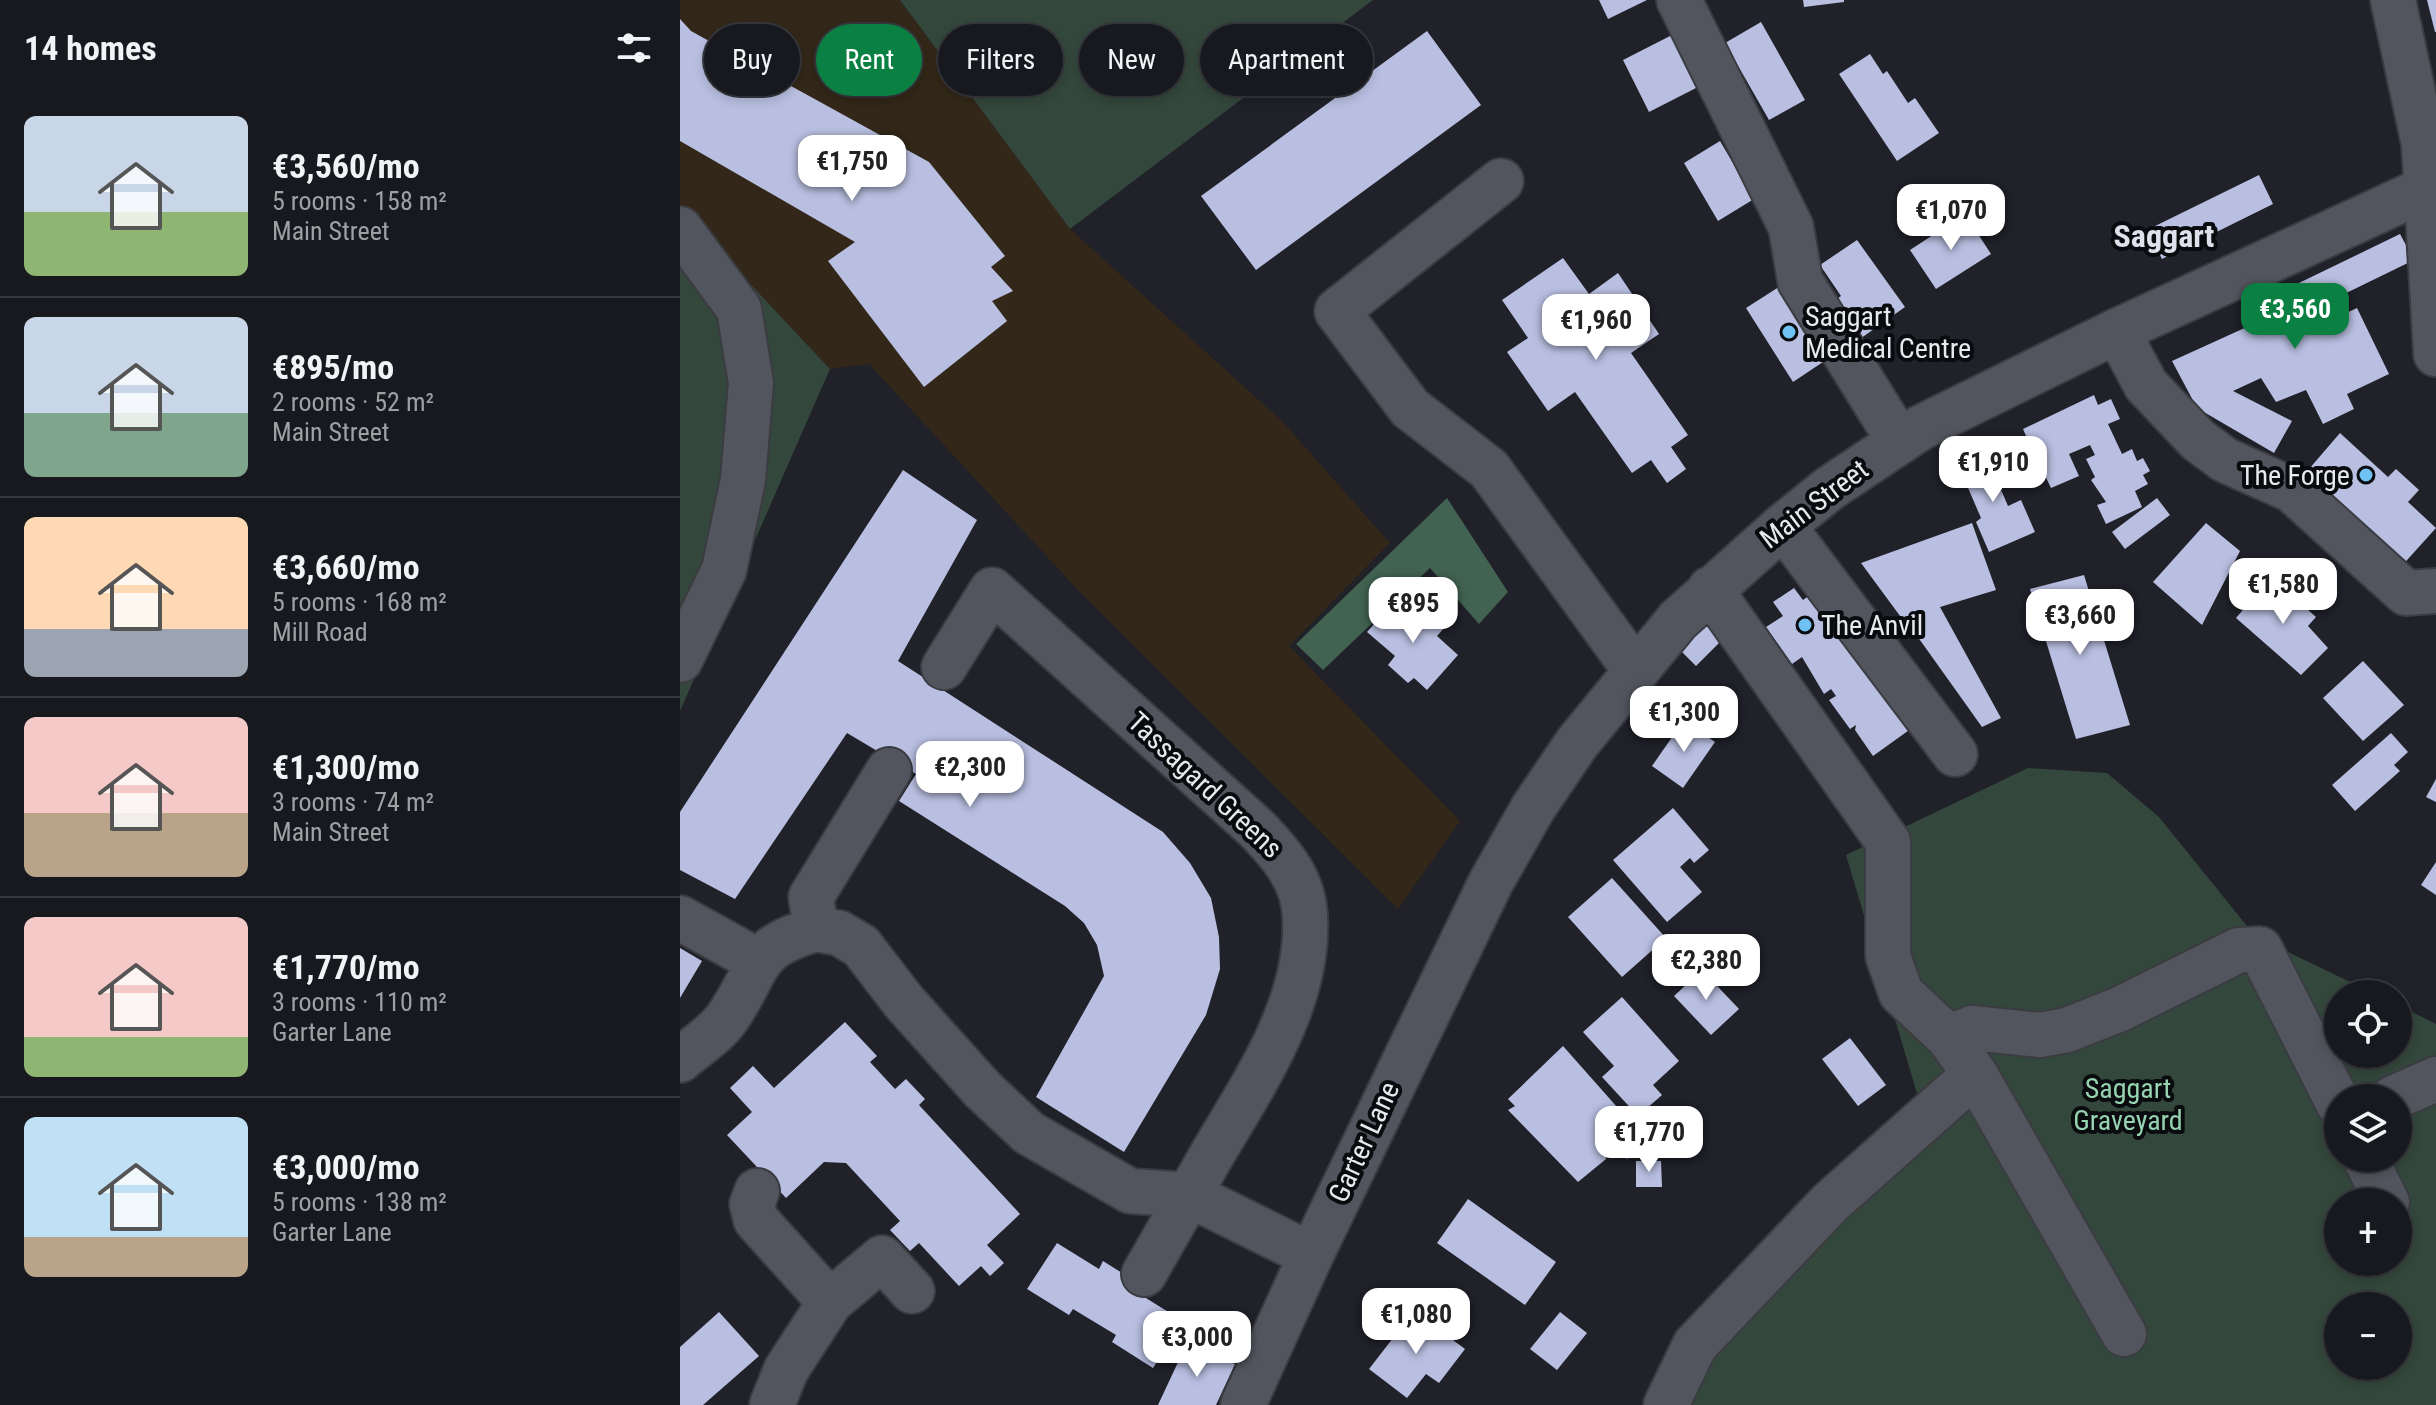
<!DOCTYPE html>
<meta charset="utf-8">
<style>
:root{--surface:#18191f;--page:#25262c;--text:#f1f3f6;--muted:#9fa0a4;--line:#36383d;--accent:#0b8043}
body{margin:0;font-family:"Roboto Condensed",sans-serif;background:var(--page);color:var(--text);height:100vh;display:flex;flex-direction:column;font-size:30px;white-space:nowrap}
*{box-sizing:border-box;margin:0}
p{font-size:26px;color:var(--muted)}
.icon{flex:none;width:44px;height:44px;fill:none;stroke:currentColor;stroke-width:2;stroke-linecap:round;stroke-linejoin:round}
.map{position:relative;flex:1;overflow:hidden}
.details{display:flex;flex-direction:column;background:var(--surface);width:680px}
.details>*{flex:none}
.guide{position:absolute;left:24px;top:24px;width:760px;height:72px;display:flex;gap:16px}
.controls{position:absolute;left:1644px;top:980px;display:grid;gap:16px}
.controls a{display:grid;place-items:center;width:88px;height:88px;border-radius:50%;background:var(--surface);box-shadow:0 4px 12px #0003,0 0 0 2px var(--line);font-size:40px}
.price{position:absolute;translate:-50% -68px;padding:0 18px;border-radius:16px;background:#fff;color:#222;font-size:26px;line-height:52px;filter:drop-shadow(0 2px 4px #0008)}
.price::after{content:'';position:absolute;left:50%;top:48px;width:24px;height:18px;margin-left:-12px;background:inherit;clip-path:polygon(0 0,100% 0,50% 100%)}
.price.selected{background:var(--accent);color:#fff}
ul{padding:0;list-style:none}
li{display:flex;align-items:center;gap:24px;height:200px;padding:0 24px}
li+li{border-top:2px solid var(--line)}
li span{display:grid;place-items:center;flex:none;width:224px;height:160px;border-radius:12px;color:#555}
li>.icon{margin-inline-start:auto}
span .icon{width:96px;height:96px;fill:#fffc;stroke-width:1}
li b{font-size:34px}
h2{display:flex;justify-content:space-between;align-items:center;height:96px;padding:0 24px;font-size:34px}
.chip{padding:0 28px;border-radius:36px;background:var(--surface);box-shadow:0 4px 12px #0003,0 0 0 2px var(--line);font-size:28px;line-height:72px}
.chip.selected{background:var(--accent);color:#fff}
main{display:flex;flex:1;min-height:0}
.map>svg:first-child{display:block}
</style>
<main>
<section class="details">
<h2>14 homes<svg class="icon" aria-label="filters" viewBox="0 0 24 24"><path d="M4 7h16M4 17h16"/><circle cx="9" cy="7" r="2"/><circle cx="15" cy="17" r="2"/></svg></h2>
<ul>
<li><span style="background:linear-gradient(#c9d6e8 60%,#8fb573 0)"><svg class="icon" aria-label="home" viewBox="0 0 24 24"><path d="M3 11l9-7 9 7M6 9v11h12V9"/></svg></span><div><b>€3,560/mo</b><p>5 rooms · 158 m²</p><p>Main Street</p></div></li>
<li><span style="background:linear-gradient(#c9d6e8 60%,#7fa58c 0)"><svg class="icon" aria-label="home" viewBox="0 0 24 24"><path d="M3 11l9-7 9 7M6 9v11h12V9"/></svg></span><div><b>€895/mo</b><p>2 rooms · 52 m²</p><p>Main Street</p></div></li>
<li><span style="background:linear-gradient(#ffd9b3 70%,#9aa5b1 0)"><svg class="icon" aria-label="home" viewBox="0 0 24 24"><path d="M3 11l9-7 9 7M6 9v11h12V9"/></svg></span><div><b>€3,660/mo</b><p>5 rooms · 168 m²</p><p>Mill Road</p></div></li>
<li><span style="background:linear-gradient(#f6c9c9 60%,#b9a48a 0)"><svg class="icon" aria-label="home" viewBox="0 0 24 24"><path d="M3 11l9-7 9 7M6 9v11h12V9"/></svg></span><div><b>€1,300/mo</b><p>3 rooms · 74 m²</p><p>Main Street</p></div></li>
<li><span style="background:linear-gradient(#f6c9c9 75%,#8fb573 0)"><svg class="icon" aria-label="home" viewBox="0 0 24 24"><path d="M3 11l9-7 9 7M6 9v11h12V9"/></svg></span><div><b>€1,770/mo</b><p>3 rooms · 110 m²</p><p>Garter Lane</p></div></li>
<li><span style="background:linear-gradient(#bfe0f5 75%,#b9a48a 0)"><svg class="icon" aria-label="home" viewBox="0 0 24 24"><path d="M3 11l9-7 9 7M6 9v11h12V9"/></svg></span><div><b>€3,000/mo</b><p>5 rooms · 138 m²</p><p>Garter Lane</p></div></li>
</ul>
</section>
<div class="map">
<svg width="1756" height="1405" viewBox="0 0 1756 1405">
<rect width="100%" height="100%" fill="#202129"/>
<path fill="#322718" d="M0,0H220L390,229L602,421L710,543L609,646L780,821L718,909L397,589L189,364L150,369L0,209Z"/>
<path fill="#34473c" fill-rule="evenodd" d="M220,0H693L390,229Z
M0,209L150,369L0,711Z
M1348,768L1427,773L1479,817L1575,936L1695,994H1658V1054H1718V1005L1756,1024V1405H962L1015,1318L1239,1100L1166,855ZM1658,1098H1718V1158H1658ZM1658,1202H1718V1262H1658ZM1658,1306H1718V1366H1658Z"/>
<path fill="#426351" d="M767,498L828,592L799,624L750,568L643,670L616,644Z"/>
<path fill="#b9bfe1" d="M919,0H967L928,19Z
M1123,0H1164V2L1124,7Z
M1747,0H1756V32H1755Z
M0,19L11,31L249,162L325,256L311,267L333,291L312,301L327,321L244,387L148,261L175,242L0,141Z
M1081,22L1125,100L1089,120L1045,43Z
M747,31L801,105L576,270L521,196Z
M992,35L1018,87L969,112L943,60Z
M1190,54L1203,74L1207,71L1228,103L1235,98L1259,133L1217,161L1159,74Z
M1040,141L1074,199L1038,221L1004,163Z
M1579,175L1593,204L1482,259L1467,230Z
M1285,214L1311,254L1256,289L1230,250Z
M1720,234L1734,260L1656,298L1664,314L1677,308L1709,374L1667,394L1674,409L1643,424L1626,390L1596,402L1581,378L1553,391L1612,421L1594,453L1517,408L1492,361L1569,326L1567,318L1586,309L1582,301Z
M1177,240L1225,307L1177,341L1150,304L1161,296L1140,265Z
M883,258L909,294L938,273L979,334L951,353L1008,435L991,447L1006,469L987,483L971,460L952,473L895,392L868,411L827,352L848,338L822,300Z
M1105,283L1152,356L1113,382L1066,308Z
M1414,395L1418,405L1431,399L1440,419L1428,424L1442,454L1452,449L1457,461L1463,458L1470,471L1463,475L1468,484L1455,491L1462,507L1426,524L1417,505L1426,502L1411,480L1415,477L1406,459L1415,455L1410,445L1389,454L1399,476L1371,488L1357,459L1349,463L1342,448L1350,445L1343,429Z
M1660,433L1708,477L1716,469L1739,490L1728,502L1756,528L1719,569L1623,476Z
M1303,448L1328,506L1341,500L1355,532L1309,552L1296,522L1301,518L1276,460Z
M223,470L297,520L218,661L483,832L510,863L531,898L539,937L540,969L526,1015L444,1152L356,1097L424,976L417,945L404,923L385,906L219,801L236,774L167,733L55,899L0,870V812Z
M1477,498L1490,515L1445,549L1432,532Z
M1292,523L1316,590L1260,607L1321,718L1302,727L1225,619L1223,620L1181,563Z
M1526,523L1560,551L1522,625L1473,582Z
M1404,575L1450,725L1396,739L1350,589Z
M1591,577L1636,617L1628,626L1648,648L1621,675L1556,618Z
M1114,588L1123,600L1139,588L1167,629L1158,636L1162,641L1173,633L1239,723L1193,756L1175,730L1176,725L1170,729L1149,700L1156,696L1151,689L1144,694L1122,657L1112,664L1086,627L1103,616L1093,602Z
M715,601L741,624L750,614L765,627L757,636L778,655L747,690L734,678L728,683L708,665L715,656L687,632Z
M1031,618L1047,635L1016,666L1000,650Z
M1683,661L1724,705L1683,741L1643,698Z
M1004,720L1035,742L1003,788L972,766Z
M1711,733L1728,752L1714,765L1720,771L1675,811L1652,785Z
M1756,779V802L1746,797Z
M993,808L1029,850L1014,863L1010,858L1000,867L1022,892L987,922L933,860Z
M1756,862V895L1741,885Z
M932,878L986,938L942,977L888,917Z
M0,948L22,961L0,998Z
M1022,970L1059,1009L1031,1035L994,996Z
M942,997L999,1061L973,1085L982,1095L958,1116L922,1077L934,1066L903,1032Z
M165,1022L197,1056L190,1062L215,1089L226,1079L245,1099L239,1105L340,1214L307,1245L324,1263L310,1276L301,1266L279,1286L239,1243L230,1251L210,1230L220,1221L166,1163L144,1162L106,1198L47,1135L72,1112L50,1088L73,1066L94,1088Z
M1170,1038L1206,1085L1178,1106L1142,1059Z
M883,1046L968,1142L947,1159L926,1136V1159L898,1182L828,1110L835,1106L828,1099Z
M956,1161H981L982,1187H956Z
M788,1199L876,1262L845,1305L757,1243Z
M377,1243L419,1269L423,1261L466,1288L461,1295L503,1321L473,1368L432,1342L436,1335L393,1309L389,1315L347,1289Z
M734,1311L785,1349L759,1383L746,1374L727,1398L689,1369Z
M39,1312L79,1356L23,1405H0V1347Z
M880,1312L907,1333L877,1370L850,1349Z
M507,1343L555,1364L536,1405H478Z"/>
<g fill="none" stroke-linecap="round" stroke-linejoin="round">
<g stroke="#3b3c42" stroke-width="48">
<path id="minor" d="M999,0L1111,227L1120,281L1219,441
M1713,0L1744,144L1756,354
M821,181L657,311L730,408L809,469L955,670
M0,229L59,309L71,383L63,480L44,570L0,660
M1437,331L1466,385L1518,440L1545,460L1612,490L1726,593L1756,591
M1103,526L1275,754
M1030,589L1208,842V956L1221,993L1268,1037L1295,1074L1444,1334
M264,667L312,590L577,829C601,854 624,880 625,917C630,1004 572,1086 530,1158C508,1196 486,1236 464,1274
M0,918L78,961
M136,929L159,933L181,946L224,1002L303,1090L349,1133L450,1191L510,1195L631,1255
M1268,1037L1292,1028L1360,1035L1387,1030L1440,1009L1559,950L1580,949L1658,1103
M0,1060C15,1047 36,1034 47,1018C82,968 68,949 136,929L131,897L209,770
M1713,1098L1756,1079
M1685,1158L1707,1202
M77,1191L72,1204L76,1220L150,1302
M92,1405L106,1370L150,1302L202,1258L232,1291
M563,1405L631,1255L811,882L853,808L897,743L998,620L1103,526L1150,488L1240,428L1437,331L1756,184
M986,1405L1015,1345L1150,1203L1295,1074"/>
</g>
<use href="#minor" stroke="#53555e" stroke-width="44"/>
</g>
<g fill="#70c2f4" stroke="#0a0b0e" stroke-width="3">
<circle cx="1109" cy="332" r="8"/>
<circle cx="1686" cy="475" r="8"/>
<circle cx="1125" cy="625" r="8"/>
</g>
<g text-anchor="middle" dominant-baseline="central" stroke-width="8" stroke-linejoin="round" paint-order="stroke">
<g font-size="28" fill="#e7e9ee" stroke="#0a0b0e" text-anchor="start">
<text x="1125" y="316">Saggart<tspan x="1125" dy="32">Medical Centre</tspan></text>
<text x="1670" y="475" text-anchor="end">The Forge</text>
<text x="1141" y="625">The Anvil</text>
</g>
<g font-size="28" fill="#e7e9ee" stroke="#0a0b0e">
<text transform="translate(1134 504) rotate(-37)">Main Street</text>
<text transform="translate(525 785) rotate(43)">Tassagard Greens</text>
<text transform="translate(684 1142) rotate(-65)">Garter Lane</text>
</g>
<g font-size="28" fill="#96d3b1" stroke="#0a0b0e">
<text x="1448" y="1088">Saggart<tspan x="1448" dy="32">Graveyard</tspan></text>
</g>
<g font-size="32" font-weight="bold" fill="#dee0eb" stroke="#0a0b0e">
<text x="1484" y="236">Saggart</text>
</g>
</g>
</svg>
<div class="controls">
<a><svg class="icon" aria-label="locate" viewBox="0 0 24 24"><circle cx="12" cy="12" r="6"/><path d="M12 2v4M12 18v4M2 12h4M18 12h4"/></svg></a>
<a><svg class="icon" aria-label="layers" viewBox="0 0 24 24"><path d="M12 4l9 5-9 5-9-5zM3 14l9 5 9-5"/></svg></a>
<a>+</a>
<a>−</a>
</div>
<b class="price" style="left:172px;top:203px">€1,750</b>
<b class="price" style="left:1271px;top:252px">€1,070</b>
<b class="price selected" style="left:1615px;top:351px">€3,560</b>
<b class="price" style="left:916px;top:362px">€1,960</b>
<b class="price" style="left:1313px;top:504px">€1,910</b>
<b class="price" style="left:1603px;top:626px">€1,580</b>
<b class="price" style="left:733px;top:645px">€895</b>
<b class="price" style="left:1400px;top:657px">€3,660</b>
<b class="price" style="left:1004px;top:754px">€1,300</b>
<b class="price" style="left:290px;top:809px">€2,300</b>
<b class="price" style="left:1026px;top:1002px">€2,380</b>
<b class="price" style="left:969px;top:1174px">€1,770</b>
<b class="price" style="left:736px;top:1356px">€1,080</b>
<b class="price" style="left:517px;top:1379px">€3,000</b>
<div class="guide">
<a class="chip">Buy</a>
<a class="chip selected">Rent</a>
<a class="chip">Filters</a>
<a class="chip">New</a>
<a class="chip">Apartment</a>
</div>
</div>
</main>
